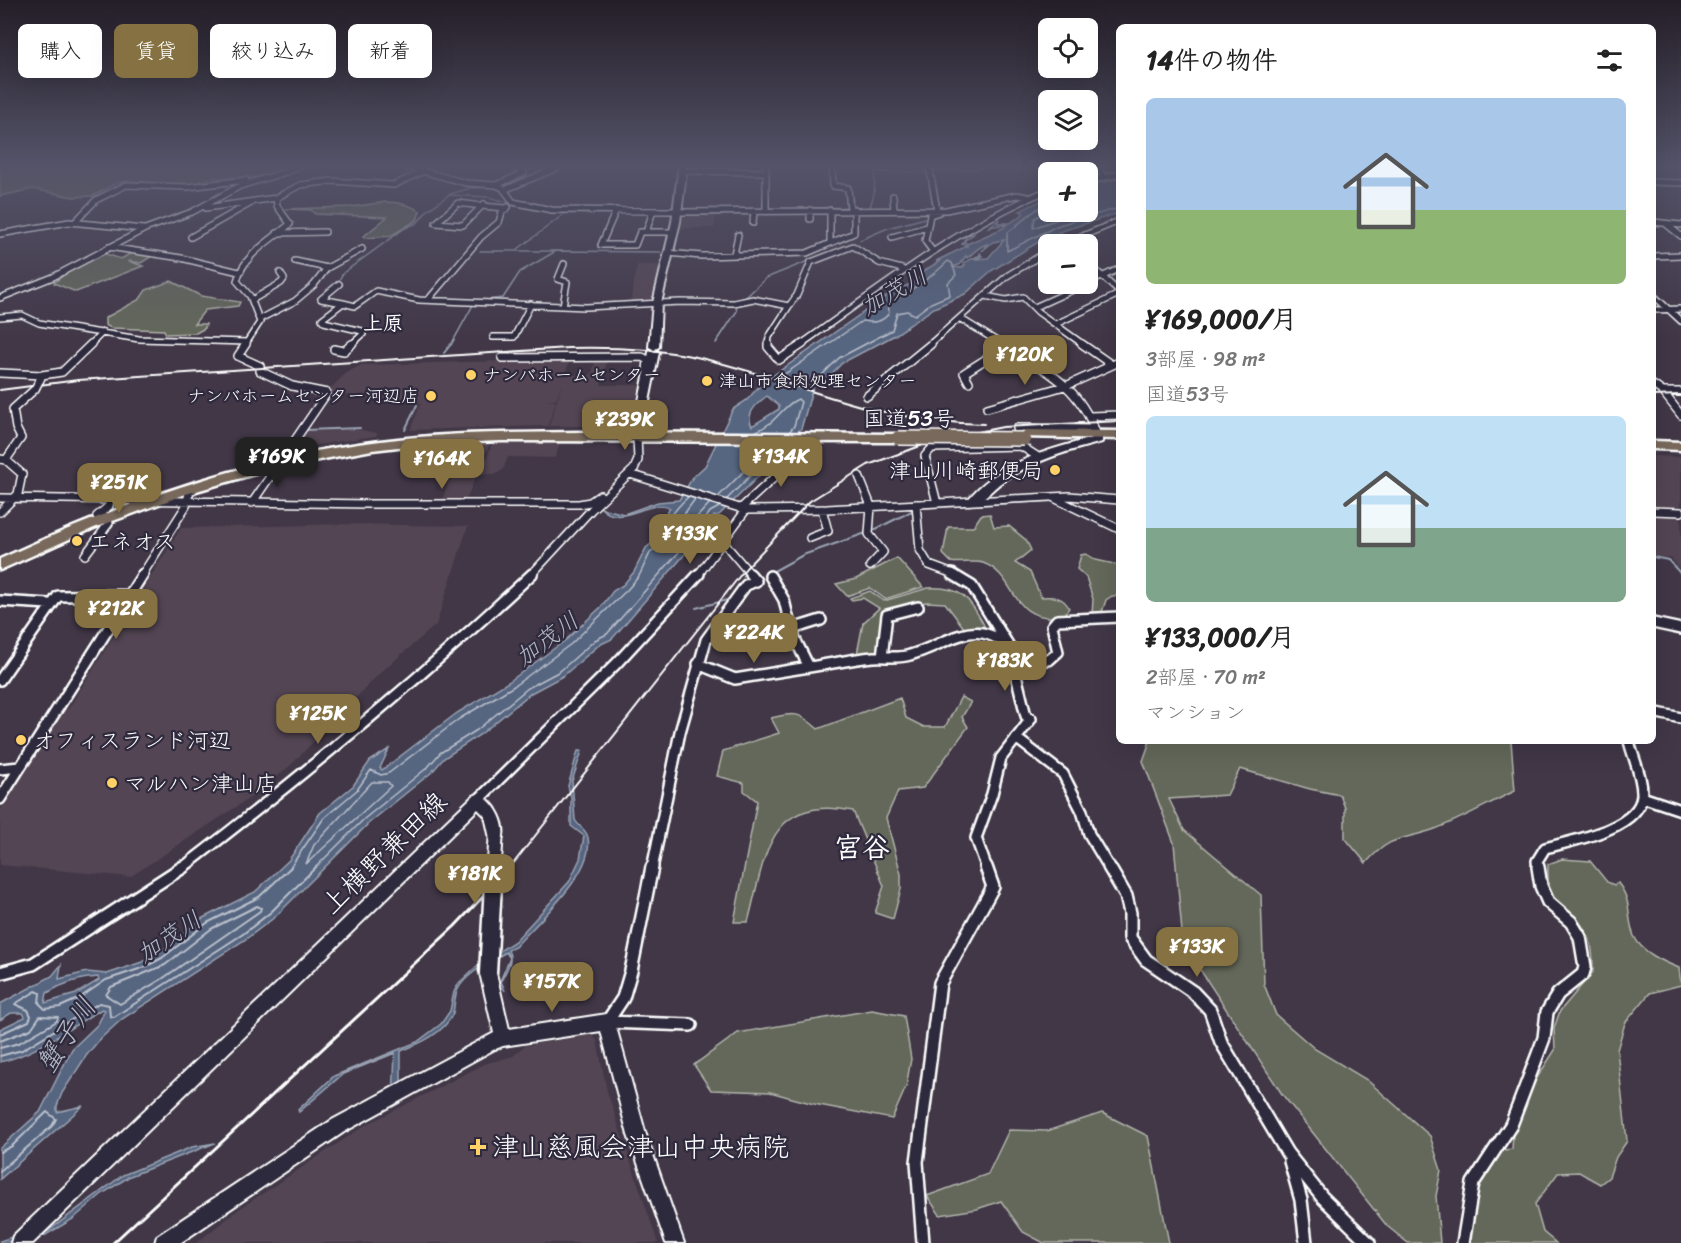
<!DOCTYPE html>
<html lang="ja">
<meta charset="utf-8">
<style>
:root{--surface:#fff;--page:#f6f6f6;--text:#222;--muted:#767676;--accent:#857141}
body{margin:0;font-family:Sriracha,"Klee One",sans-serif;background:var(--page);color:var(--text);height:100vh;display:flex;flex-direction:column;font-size:22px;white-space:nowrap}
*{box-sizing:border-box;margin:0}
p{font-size:20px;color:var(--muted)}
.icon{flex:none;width:33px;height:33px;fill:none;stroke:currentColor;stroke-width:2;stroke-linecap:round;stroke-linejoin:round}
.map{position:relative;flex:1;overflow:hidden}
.panel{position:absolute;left:1116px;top:24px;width:540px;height:720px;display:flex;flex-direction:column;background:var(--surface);border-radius:9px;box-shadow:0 6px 24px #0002}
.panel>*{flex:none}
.banner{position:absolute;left:18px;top:24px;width:570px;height:54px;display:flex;gap:12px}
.controls{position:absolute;left:1038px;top:18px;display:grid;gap:12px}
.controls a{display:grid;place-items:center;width:60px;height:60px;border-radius:9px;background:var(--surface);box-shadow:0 6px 24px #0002;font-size:30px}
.price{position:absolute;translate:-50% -51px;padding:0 14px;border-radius:12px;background:var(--accent);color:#fff;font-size:20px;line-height:39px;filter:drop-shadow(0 2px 3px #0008)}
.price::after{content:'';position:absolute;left:50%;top:36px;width:18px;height:14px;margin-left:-9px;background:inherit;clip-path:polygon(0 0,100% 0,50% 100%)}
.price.selected{background:#222;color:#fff}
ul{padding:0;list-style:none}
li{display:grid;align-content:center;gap:12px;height:318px;padding:0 30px}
li span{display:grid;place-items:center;height:186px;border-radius:9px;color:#555}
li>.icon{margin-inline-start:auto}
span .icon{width:108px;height:108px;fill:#fffc;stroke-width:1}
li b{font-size:26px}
h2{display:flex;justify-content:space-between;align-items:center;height:72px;padding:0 30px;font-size:26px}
.chip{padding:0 21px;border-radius:9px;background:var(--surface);box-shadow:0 6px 24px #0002;font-size:21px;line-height:54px}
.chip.selected{background:var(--accent);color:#fff}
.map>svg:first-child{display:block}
</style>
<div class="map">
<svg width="1681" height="1243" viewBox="0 0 1681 1243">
<rect width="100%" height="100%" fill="#413747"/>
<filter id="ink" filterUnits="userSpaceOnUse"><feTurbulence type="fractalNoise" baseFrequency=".0167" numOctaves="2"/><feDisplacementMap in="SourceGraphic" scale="12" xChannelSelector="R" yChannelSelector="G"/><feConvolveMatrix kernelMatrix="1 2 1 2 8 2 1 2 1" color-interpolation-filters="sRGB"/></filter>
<g filter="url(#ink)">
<path fill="#524452" d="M716,213L714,228H681L684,214Z
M637,265H661L655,303L630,304Z
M570,359L565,375H591L596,359H608L601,385H642L632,423L617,426H549L562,384L556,400L546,401H556L548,426L410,430L421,403L335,394L329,390L346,373L361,365Z
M357,429L377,433L376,436L296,448L306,431Z
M491,441L466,500L442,501L452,471L418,472L430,444Z
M493,441H561L555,458L508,457L503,470L496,474H480Z
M1653,456L1681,457V571L1671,558L1653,557Z
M346,524L468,526L436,625L380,673L292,764L262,790L130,877L0,865V810L64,709L69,708L181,528Z
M590,1034L597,1040L607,1091L658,1243H196L239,1209L364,1126L484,1064L513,1056L524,1046Z"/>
<path fill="#64685a" stroke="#b2b4ac" stroke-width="1.5" d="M0,164H297L289,170L261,177L211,178L193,185L128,181L116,183L93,196L73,197L33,189L0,196Z
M385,202C398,202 409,204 420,211L417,220L391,236L367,238L363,237L387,217L315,214L311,210L285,209L351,207Z
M133,252L152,256L141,263L128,261L143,266L76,292L54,283L62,276L60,274L103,253L121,259Z
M171,281L201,296L240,302L238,306L205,310L194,324H206L205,328L196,333L166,334L164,330L111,328L105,325V318L140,299L146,290Z
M990,514L994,527L1009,526L1026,540L1031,550L1015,563L1030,572L1041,597C1053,596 1063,596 1069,608L1062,617C1007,622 1019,576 983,563C974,560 961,564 951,562L943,554L948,527H973L981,515Z
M1086,554L1096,560L1119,565V596H1112L1106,600L1102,612L1104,615L1119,618V623H1100L1092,615L1093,599L1086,577L1077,569L1081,555Z
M897,558L923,587L885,599L870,588L847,596L836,584L856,579Z
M928,588C962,586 969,598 984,625L983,629L964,628L945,603L926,602L884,612L879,655L860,657L857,654L863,623L879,608L863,598L852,600L850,598L870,591L884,601Z
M961,697L971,702L962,717L968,727L923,788L898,791L886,818L901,874V889L893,919L875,913L884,886L853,811C766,794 765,859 748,922H734L757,801L744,791V783L717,776L723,751L779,733L771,718C796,712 799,712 818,729L900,698L906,718L924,727H945Z
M1150,741H1511L1515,791C1489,803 1462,819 1435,829C1402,841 1393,833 1366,863L1345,838V808L1340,795L1310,789L1240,769L1227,795L1169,799L1184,830L1261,895L1264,984L1276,1015L1315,1049L1367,1080L1430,1136L1441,1170L1436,1196L1440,1243H1408L1387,1226L1282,1094L1193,959L1182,932L1174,843L1143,761Z
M1562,859L1590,861L1607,882L1614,885L1618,883C1633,902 1626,916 1634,936C1641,952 1664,962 1679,968L1681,985L1650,993L1625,1023L1617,1050L1627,1141L1616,1157L1609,1177L1600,1184L1579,1172L1558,1173L1535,1204L1543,1232L1556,1243H1468L1478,1181L1497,1151L1512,1149L1513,1134L1524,1098L1555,1050L1554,1028L1560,1011L1593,972C1593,958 1593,942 1585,930C1564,897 1546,915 1548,864Z
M872,1010L904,1016L911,1059L906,1087L892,1119L814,1104L770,1092L711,1090L694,1065L738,1033Z
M1102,1113L1148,1136L1169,1243H1044L1023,1232L1001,1201L977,1209L940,1215L927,1196L988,1174L1009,1130L1047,1131Z"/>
<path fill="#566580" stroke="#9aa3b3" stroke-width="1.5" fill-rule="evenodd" d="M1119,179V213L1062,231L1035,244L991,271L965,294L934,308L895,335L842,363L826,380L813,387L801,429L776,449L764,463L765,470L719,515L714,516L698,539L612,639L599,645L563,676L531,693L481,734L444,758L432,772L369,823L275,917L246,939L122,1019L99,1040L86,1056L62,1093L57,1106V1112L83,1106L0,1179V1148L40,1112L72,1049L98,1024L105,1010L102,1009C68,1028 39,1053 0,1062V1029L25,1017L23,1013H11L0,1020V1004L52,976L61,965L59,979L87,972L107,974L142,962L158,953L203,918L255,892L289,860L320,813L353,786L370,761L389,749L380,768L382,770L457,713L510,681L567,639L601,607L613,591L623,585L634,572L646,548L661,536L654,531L670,508C648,498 621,529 601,508L624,514L658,502L679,500L693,477L705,466L733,409L747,400L761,384L891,293L917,281L925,270L940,261H936L967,246L962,244L967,235L975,233L964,241L967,244L1003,228L1007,224L989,227L999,219L998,223H1010L1022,215L1023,212L1020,211L1048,197V212H1088V186ZM1004,240L988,258L975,259L982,256L980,253V255L963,263L965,265L962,268L952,267L959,265L966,256L967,258C974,253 977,247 987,244L982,251L993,242ZM767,396L779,406V409L752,426C745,414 757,403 767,396ZM98,977L99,980L76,994L45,1003L47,993C63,983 78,978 98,977Z
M578,751H582L572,781L575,820C579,827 587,830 588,838C595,873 537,922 515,947L508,950C514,961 506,971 501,981L505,991L500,981L510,958L506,952C490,962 468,972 458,989C454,996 455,1005 453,1013C445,1033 419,1044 401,1051V1094L393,1097L395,1053L343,1074L299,1112L298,1110L334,1076L417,1042L441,1024L450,1011L454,992L459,983L478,965L515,941L569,882L580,859L584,836L571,826V797L568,786Z
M215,1143L130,1176L102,1194L73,1219L44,1236L0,1243V1241L26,1232L41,1234L48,1231L123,1175L192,1147Z"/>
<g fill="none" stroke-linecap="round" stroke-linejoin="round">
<path stroke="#bbc1cc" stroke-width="1.5" d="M1048,203C1032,210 1021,223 1007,233V251L1059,225L1119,208
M1048,211L1035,218L1033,228L1078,212
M948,261L952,263L956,275L948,283L950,295L931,303L915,315L907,311L897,313L892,330L839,358L822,375L807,384L797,379L779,381V378L862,321C873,323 882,323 889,313L888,302C911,291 930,279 948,261Z
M754,432C777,424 780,407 798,399L801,402L794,426L789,432
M719,496L750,465L763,443
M695,499L674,528L675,541L709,504
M727,499L758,468L759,460L773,443
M372,782H388L391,786L306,864L314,845Z
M289,869L324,818L357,790L371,770L381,775L389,773L459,719L514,686L571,644L628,589L639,576L650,553L665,539C665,521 675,509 688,497
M314,869L364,819L428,767L440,753L477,730L528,688L560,671L595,640L607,634L693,536L710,512L719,507"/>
<path stroke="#bbc1cc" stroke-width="2" d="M257,906L261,908L260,911L162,979L120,1004L106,995L111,987L165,965L211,929Z
M0,1034L29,1021L31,1016L28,1010L15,1004L36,991L40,993L39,1003L45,1009L60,1007L78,999L106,980L145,967L162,958L207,923L259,897L291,867
M0,1041L31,1029L40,1016L58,1017L57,1021L19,1043L0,1048
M0,1056L22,1050L99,1003L109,1005L110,1016L114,1017L243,934L271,912L316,867
M0,1152L12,1146L47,1112L56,1119L52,1126L0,1171"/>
<path stroke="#9aa3b3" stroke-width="1.5" d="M934,171L994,168L1094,171
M526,172L545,164
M448,195L488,197L511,203
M870,207L874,194L875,172H928
M860,240L888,228L925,218
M518,249L568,211
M480,251H555
M338,282L343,273L405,228L417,223L428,210L450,194L471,188L489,187
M745,298L766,278L811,260
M477,301L503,298L520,272L556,251L661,252
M716,343L737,311L735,305
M451,345L473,305"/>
<path stroke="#9aa3b3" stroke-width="2" d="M444,353L451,344
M306,430L360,428
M405,430L417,405
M275,475L282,467
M919,508L1051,501
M872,531L912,511
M1653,557L1668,560L1681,574
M772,572L803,555L866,533
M696,608L731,599"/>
<g stroke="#fff" stroke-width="8">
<path id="street-far3" d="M397,164L466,183L496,185L503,188L513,202L552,210L677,211
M508,164L524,173
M766,164V210
M832,164L833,186L848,188L850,209
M926,164L930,171L937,210
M1095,164L1104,177
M682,171L766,172
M1088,181L1119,174
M1653,182L1681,183
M496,185L524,173
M504,190L564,165
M893,196L894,210
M458,203L482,206L463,225L436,223Z
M482,206L505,208
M482,206L484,204
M206,208L276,198
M616,210L601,245H635L640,232H674
M810,210V219
M830,210V243
M677,212L946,210L1017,195L1028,197
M75,222L96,200L126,185L188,187L246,180
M1653,222L1681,225
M753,223L754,211
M1666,224L1681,236
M646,232L653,211
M277,233L325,232
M0,234L69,222L144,229
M191,237L251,203
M892,237L927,227
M1063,244L1119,221
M109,247L181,258L239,272
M931,249L925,241L930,215L939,212
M667,253L702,256L807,253L854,233V209
M734,254L738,235
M1653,256L1681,255
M295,261L327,268
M1088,263L1119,292
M339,284L321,299L343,303
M1653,295L1681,321
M985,296L1006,300L1023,297L1038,312L1084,345
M0,298L53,277L145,229L192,212L240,186L292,170L301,164
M252,300L281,283L284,279L280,273
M428,300L481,237L499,222L502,212L508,207
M563,306L567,282L558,279L564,264
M789,306L797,295L811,262L853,246L879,263L902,269
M1035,307L1119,269
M1653,310L1681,309
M0,317L22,315L39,323L139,339L247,342
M260,319L295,301L314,285L327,268L362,249
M961,319L1003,345
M1056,324L1119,294
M493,337H514L531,304
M90,345L103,332
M245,345L260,322L250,296L237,281C244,254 270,241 290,224L277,206L276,198L300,185L332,181L394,185L424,171
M351,345L363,334L362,331L324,322L322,319L343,303L355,306L376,291L419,300L586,307L680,302L734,303L753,299L789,306L769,337L768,345
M800,345C881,288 956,228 1048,190
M929,345L1007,276L1048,251"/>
</g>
<g stroke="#fff" stroke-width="10">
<path id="street-far2" d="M246,344L238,356L260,366V371L292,386L327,393L252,503
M768,344V347L779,360L803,344
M1001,344C1046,371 1077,382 1097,435
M1082,344L1112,365
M334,349L344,351L352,344
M502,358L642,357L648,360L647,370
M0,373L42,375L40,380
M42,375L62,372L91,344
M969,382L964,373L1005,347
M1653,385L1663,392L1681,415
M1663,392H1681
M867,396L931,344
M987,408L1068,385L1119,362
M1090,416L1119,415
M1020,442L1017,428L1094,429
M0,459L6,460L22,474L18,494L0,512
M6,460L21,438L16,428L13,409L35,389
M630,474L746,510
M859,476L871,506L869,534L883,552L870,566
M1052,497L1119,529
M0,498L367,504H579L590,502L600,495
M937,503L925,456L932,448L1021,446L1038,457
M916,504L920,550L929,565L956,575
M740,509L805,449
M1653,511L1681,512
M97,516L109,506L110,499
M810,538L828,531L822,509
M724,543L751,575
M85,555L109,523L107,517
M142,575L186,506L189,493L197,486
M531,575L591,510L634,469L638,460L637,436
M698,575L746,510L827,509L1069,496L1119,500"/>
</g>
<g stroke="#fff" stroke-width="14">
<path id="street-far1" d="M952,574L972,586L1009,646L1026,716L1031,719L1001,758L992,794L976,838L987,869
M770,576L784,600L792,633L809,667C830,664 852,659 873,657C885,656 899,659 910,655C952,643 979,610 1018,657L1049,660L1058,652L1052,626L1057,620L1119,617
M0,601L49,604
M1653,623L1681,629
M792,629L821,620
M882,657L887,615L918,607
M698,664L735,679L809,667
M0,680L58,596L130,595
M1653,712L1681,718
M1016,738L1063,774L1082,811L1089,834L1110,869
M0,769L20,767
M1642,797L1681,810
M0,799L143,574
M478,800L616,664L699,574
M181,869C304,775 420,679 532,574
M652,869L680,732L706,640L746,585L756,581L750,574
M1538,869L1537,861L1545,848C1571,841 1640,829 1642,795C1643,778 1633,758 1629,741"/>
</g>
<g stroke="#fff" stroke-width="16">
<path id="street" d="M1109,867L1126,896L1130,913V938L1146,960L1193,992L1210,1010L1221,1042L1287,1153L1322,1197L1369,1243
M0,973L33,964L183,867
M607,1022L623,998L631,971L652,867
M607,1022L691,1025
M1290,1161L1301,1200L1306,1243
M923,1243L917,1162L940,983L993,887L986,867
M1463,1243L1473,1183L1511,1125L1544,1038L1547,1012L1558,994L1583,974L1585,967L1580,937L1571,922L1548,902L1541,886L1538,867"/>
</g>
<g stroke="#fff" stroke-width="4">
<path id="secondary" d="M679,164H687L680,222L661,303L659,347L655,349L659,352L642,436L637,439L632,436L649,352L653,349L649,347L653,303L672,222Z
M1097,432L1102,435V442C1067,451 1032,461 1002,482C993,488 979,506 968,504L967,501C995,464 1049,449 1093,438V433Z
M478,794C495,800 509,826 501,843L496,845L491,843L485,816L478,809L33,1243H11L13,1236L473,796Z
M488,965L494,967L496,973L509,1029L607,1014L613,1016L646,1135L684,1243H666L628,1135L601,1031L503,1046L493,1050L344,1132L180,1243H155L157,1236L332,1120L494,1033L480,973L482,967Z"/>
</g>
<g stroke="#fff" stroke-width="5">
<path id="highway" d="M1023,430L1119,431V439L1019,437V431Z
M580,432L898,434L904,438L898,442L502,441L424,444L372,450L276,468L186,494L94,528L0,570V559C126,501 259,453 398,439C459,432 519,433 580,432Z
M1653,441L1681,442V450L1653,449Z"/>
</g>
<use href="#street-far3" stroke="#2f2a3d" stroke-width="5"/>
<use href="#street-far2" stroke="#2f2a3d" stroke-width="7"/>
<use href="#street-far1" stroke="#2f2a3d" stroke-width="9"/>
<use href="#street" stroke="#2f2a3d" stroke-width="11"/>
<use href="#secondary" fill="#2f2a3d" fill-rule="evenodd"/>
<use href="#highway" fill="#78695c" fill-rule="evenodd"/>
<path stroke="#fff" stroke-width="2" d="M0,390L78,380L568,348C609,347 650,348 691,356C755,369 816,396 880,411C914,419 949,423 984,424
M1653,396L1681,395
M509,869L746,568L810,501L868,465L937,440L1003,427L1119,421"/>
<path stroke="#fff" stroke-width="3" d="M113,1243L455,926L511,867"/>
<g stroke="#fff" stroke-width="10" stroke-linecap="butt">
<path id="street-bridge" d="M35,389L39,381"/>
</g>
<g stroke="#fff" stroke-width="17" stroke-linecap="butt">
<path id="secondary-bridge-far1" d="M494,869L496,838"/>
</g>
<g stroke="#fff" stroke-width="21" stroke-linecap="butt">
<path id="secondary-bridge" d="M488,973L494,867"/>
</g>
<g stroke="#fff" stroke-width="16" stroke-linecap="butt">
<path id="highway-bridge" d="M898,438L1024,439"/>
</g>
<use href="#street-bridge" stroke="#2f2a3d" stroke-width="7"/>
<use href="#secondary-bridge-far1" stroke="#2f2a3d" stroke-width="13"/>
<use href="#secondary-bridge" stroke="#2f2a3d" stroke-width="16"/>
<use href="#highway-bridge" stroke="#78695c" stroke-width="13"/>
</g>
</g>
<linearGradient id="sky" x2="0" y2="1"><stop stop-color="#241e27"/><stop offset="0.49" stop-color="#545369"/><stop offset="1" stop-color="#545369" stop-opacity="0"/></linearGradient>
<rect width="1681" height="338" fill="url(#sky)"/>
<g fill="#ffd166" stroke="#2f2a3d" stroke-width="2">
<circle cx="471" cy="375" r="6"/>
<circle cx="707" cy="381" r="6"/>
<circle cx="431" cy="396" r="6"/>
<circle cx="1055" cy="470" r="6"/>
<circle cx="77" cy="541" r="6"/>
<circle cx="21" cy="740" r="6"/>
<circle cx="112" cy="783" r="6"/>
<path d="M475 1138h6v6h6v6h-6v6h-6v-6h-6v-6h6z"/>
</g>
<g text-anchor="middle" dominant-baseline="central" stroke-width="4.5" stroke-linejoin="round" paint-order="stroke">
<g font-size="18" fill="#fff" stroke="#2f2a3d" text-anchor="start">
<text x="483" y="375">ナンバホームセンター</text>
<text x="719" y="381">津山市食肉処理センター</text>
<text x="419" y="396" text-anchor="end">ナンバホームセンター河辺店</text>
</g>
<g font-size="20" font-weight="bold" fill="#fff" stroke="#2f2a3d">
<text x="383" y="323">上原</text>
</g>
<g font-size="22" fill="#fff" stroke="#2f2a3d">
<text x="909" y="418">国道53号</text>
</g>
<g font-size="22" fill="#fff" stroke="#2f2a3d" text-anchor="start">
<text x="1043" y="470" text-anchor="end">津山川崎郵便局</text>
<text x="89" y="541">エネオス</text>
<text x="33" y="740">オフィスランド河辺</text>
<text x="124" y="783">マルハン津山店</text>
</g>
<g font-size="24" font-style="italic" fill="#b3bac6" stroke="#2f2a3d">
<text transform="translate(894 291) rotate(-30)">加茂川</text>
<text transform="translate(547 639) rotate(-37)">加茂川</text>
<text transform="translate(169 937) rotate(-34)">加茂川</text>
</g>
<g font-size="27" fill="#fff" stroke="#2f2a3d">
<text transform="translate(384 853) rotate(-44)">上横野兼田線</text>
</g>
<g font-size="27" fill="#fff" stroke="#2f2a3d" text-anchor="start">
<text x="492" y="1147">津山慈風会津山中央病院</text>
</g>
<g font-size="28" font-weight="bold" fill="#fff" stroke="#2f2a3d">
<text x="862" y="847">宮谷</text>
</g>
<g font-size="28" font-style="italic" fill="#b3bac6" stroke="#2f2a3d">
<text transform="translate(66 1035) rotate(-56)">蟹子川</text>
</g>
</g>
</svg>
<div class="controls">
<a><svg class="icon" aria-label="locate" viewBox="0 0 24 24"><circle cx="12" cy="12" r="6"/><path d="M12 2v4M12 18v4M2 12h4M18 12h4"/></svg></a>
<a><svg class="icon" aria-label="layers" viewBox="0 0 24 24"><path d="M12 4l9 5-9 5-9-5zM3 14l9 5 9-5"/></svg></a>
<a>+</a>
<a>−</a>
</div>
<b class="price" style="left:1025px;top:386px">¥120K</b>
<b class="price" style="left:625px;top:451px">¥239K</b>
<b class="price selected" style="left:277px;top:488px">¥169K</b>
<b class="price" style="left:781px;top:488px">¥134K</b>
<b class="price" style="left:442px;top:490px">¥164K</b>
<b class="price" style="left:119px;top:514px">¥251K</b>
<b class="price" style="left:690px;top:565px">¥133K</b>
<b class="price" style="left:116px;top:640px">¥212K</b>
<b class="price" style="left:754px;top:664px">¥224K</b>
<b class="price" style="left:1005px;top:692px">¥183K</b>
<b class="price" style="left:318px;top:745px">¥125K</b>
<b class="price" style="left:475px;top:905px">¥181K</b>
<b class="price" style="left:1197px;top:978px">¥133K</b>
<b class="price" style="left:552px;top:1013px">¥157K</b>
<div class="banner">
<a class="chip">購入</a>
<a class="chip selected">賃貸</a>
<a class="chip">絞り込み</a>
<a class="chip">新着</a>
</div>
<section class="panel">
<h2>14件の物件<svg class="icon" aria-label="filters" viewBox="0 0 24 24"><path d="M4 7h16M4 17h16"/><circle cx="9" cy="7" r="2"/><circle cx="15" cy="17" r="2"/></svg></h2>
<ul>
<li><span style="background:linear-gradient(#a9c7e8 60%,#8fb573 0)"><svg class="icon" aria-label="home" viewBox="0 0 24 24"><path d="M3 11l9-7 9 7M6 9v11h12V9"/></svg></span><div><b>¥169,000/月</b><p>3部屋 · 98 m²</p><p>国道53号</p></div></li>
<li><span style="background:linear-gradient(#bfe0f5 60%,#7fa58c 0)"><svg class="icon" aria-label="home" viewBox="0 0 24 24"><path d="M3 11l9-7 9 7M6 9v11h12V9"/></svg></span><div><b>¥133,000/月</b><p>2部屋 · 70 m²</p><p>マンション</p></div></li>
</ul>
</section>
</div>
